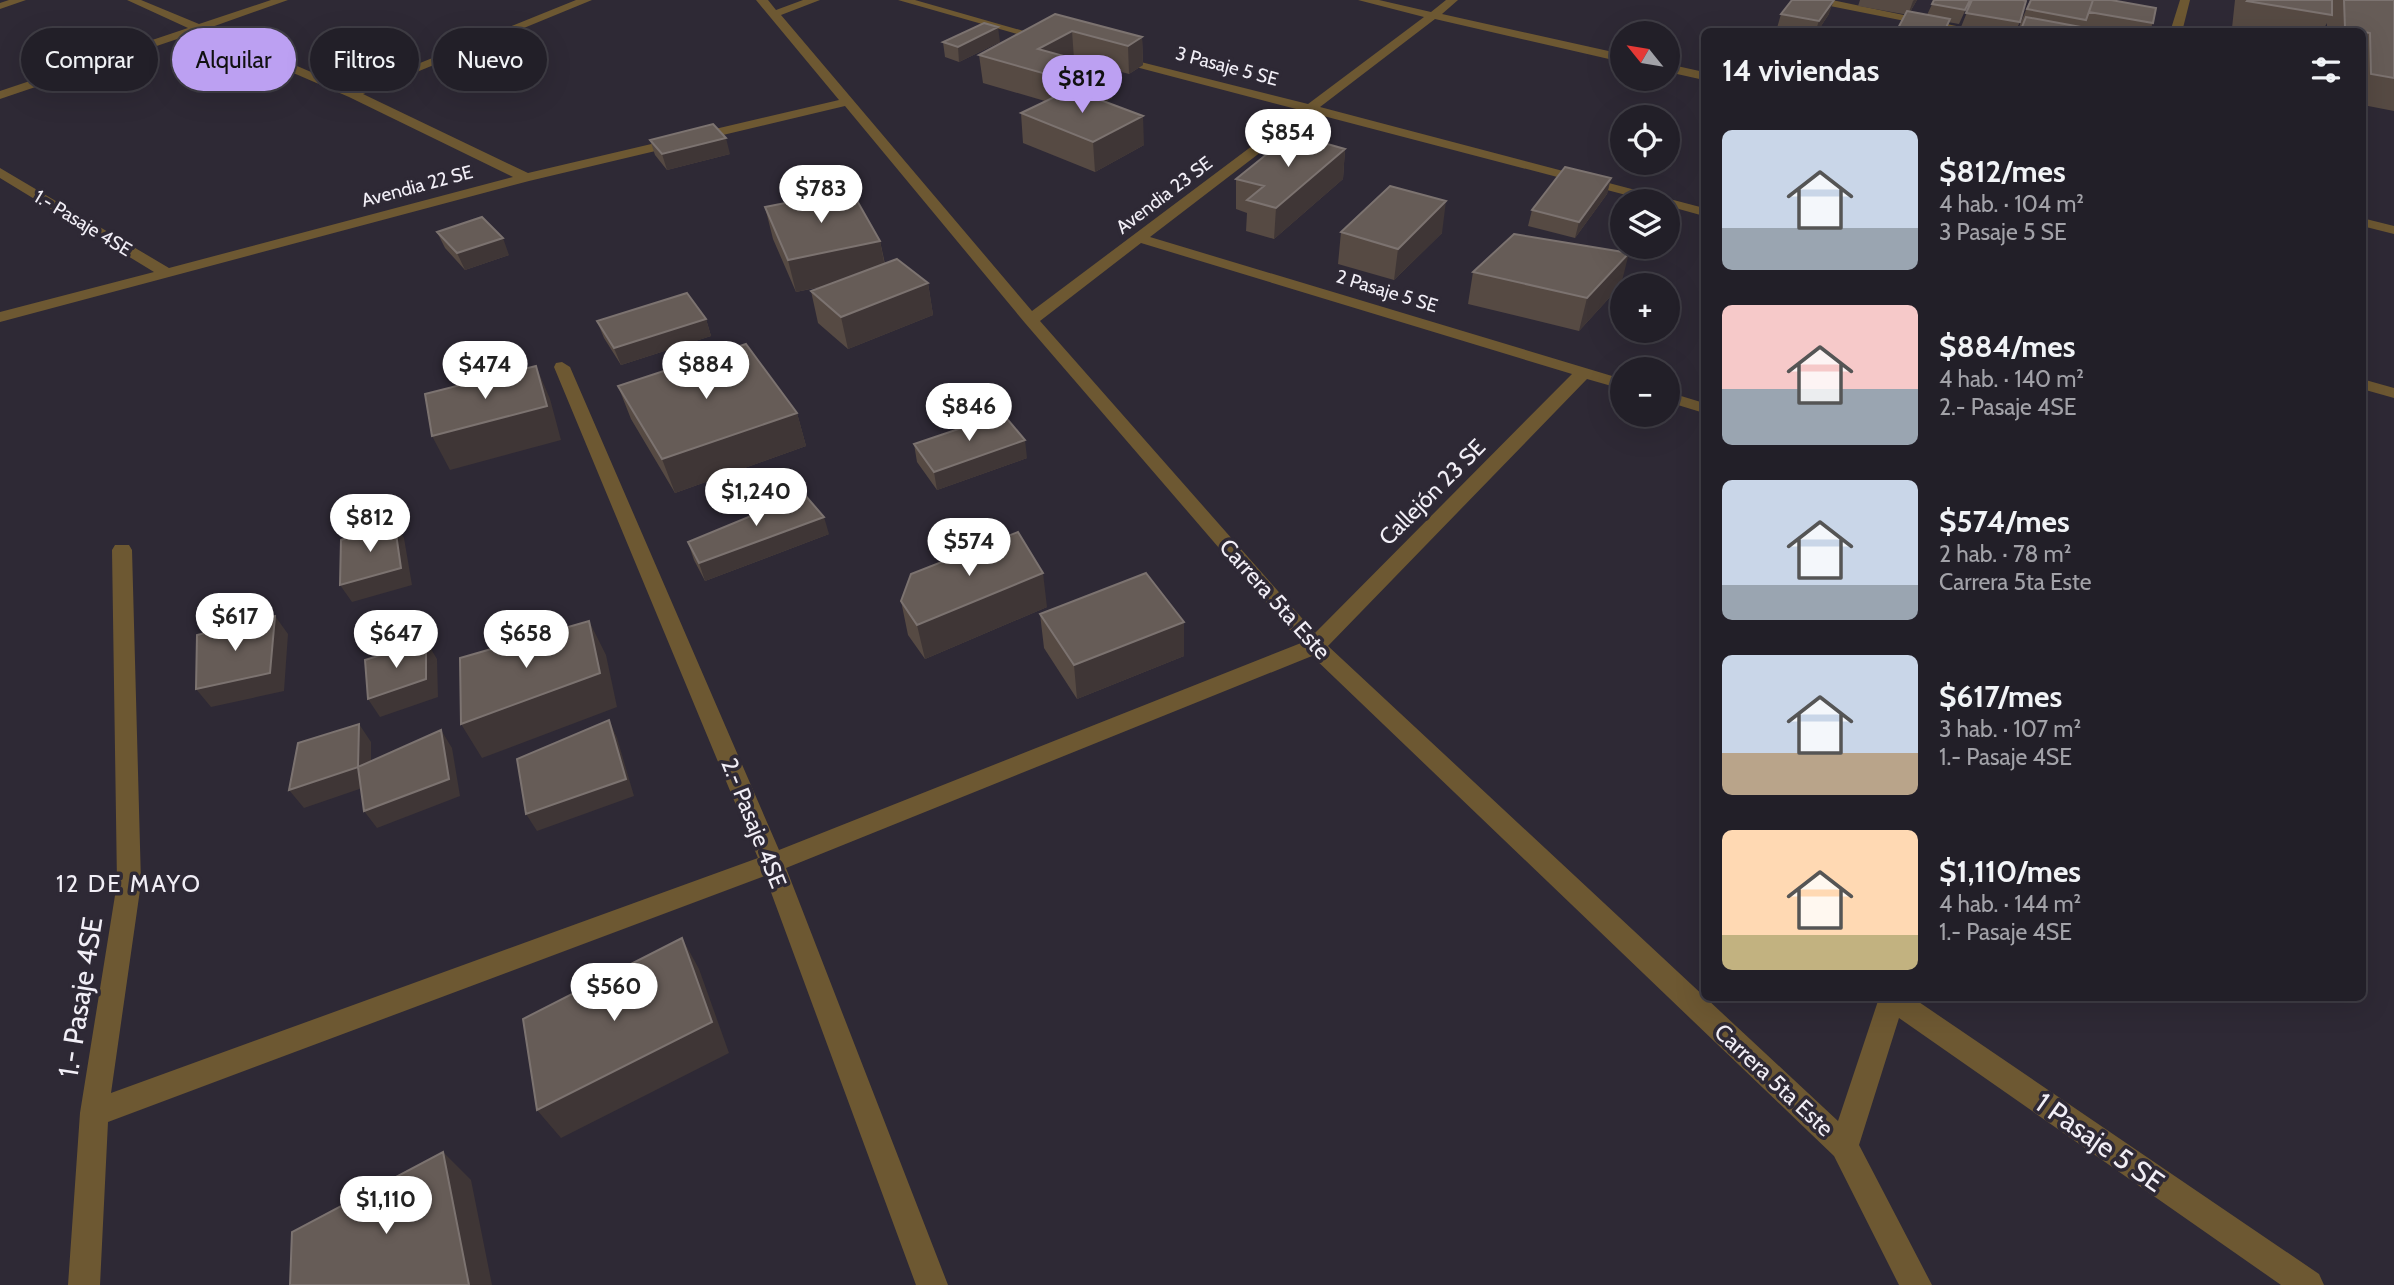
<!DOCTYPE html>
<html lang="es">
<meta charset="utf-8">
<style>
:root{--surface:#221f28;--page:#2e2c34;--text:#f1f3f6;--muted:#a2a2a8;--line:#3f3d45;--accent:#bca0f2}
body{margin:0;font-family:Cabin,sans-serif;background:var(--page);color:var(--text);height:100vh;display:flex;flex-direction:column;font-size:26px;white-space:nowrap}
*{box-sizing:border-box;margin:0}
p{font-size:23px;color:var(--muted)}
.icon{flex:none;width:38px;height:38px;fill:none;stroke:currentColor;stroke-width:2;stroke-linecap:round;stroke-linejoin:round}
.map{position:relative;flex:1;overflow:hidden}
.side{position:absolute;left:1701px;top:28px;width:665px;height:973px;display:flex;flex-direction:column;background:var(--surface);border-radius:10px;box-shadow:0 7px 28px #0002,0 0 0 2px var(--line)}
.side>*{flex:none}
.top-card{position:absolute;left:21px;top:28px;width:665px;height:63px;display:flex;gap:14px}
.needle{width:46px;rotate:300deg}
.controls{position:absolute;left:1610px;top:21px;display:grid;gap:14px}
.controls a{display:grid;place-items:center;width:70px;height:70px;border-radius:50%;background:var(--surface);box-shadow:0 7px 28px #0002,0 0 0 2px var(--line);font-size:35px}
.price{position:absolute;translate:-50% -60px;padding:0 16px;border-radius:24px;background:#fff;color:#222;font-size:23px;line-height:46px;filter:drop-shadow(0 2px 4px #0008)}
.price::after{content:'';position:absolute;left:50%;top:42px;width:21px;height:16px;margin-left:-10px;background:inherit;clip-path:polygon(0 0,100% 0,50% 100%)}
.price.current{background:var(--accent);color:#111}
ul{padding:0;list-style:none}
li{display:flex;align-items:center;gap:21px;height:175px;padding:0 21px}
li span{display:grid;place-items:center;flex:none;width:196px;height:140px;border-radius:10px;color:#555}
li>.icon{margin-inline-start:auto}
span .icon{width:84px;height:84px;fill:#fffc;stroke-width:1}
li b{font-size:30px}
h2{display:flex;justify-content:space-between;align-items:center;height:84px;padding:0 21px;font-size:30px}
.chip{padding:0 24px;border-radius:32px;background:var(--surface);box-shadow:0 7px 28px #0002,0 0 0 2px var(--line);font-size:24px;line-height:63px}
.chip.current{background:var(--accent);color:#111}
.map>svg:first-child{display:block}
</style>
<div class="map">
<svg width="2394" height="1285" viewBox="0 0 2394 1285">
<rect width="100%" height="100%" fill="#2e2935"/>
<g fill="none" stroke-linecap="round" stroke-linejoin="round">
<path fill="#6d5832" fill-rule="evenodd" d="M9,0H26L0,9V3Z
M127,0H141L199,24L271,0H288L209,28L353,90L576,0H592L363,94L528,173L839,100L756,0H768L776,10L803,0H820L781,15L1032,311L1300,110L1113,61V55L1308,104L1424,17L1358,0H1379L1431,12L1446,0H1458L1442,14L1622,54V62L1435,19L1320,107L1704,208V216L1668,206V201H1649L1312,113L1150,237L1622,379V389L1587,379L1328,646L1838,1121L1879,998H1913L2319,1274L2324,1285H2281L1899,1018L1859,1145L1932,1285H1899L1834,1156L1312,656L786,868L948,1285H916L765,876L108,1122L100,1285H68L80,1113L117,883L112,550L115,545H129L132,550L141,883L111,1093L758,858L554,367L556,363L562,362L570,367L779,850L1301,643L1025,323L845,106L529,181L0,322V312L154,272L0,178V168L169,268L513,177L349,97L198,32L0,99V91L188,28ZM1141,243L1572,374L1315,633L1040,321Z
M898,0H915L1055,40L1045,42Z
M1810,0H1832L1985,32H1960L1815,3Z
M2180,0H2190L2182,32H2170Z
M1668,64L1704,72V80L1668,72Z
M2362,218L2394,226V234L2362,226Z
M2362,379L2394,388V398L2362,389Z
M1668,392L1704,403V413L1668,402Z"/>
</g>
<path fill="#564a43" d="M1860,0H1917L1910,12L1927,15L1934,0H1970L1959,24L1858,6Z
M1972,0L2020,22L2015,32H1985L1961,27Z
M2030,0H2111L2153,23L2149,32H2112L2083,26L2081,32H2017Z
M2235,0H2332V1L2333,0H2394V111L2363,105L2365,124L2362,128V32H2327V23L2322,32H2253L2232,28Z
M1055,14L1142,37L1143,65L1129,74L1073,59L1111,69L1112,98L1106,102L1144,145L1095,172L1023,143L1021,113L1045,101L983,83L979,55Z
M1781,14H1829L1817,32H1793L1777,28Z
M943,42H1000L959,62L945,57Z
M650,140L730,154L667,170L655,155Z
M1345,149L1343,179L1274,239L1246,231L1247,213L1236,209V179Z
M1611,178L1607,194L1575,238L1528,226L1532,210Z
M765,207L880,241L885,264L928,283L933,315L848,349L818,323L811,291L825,286L796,292L773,239Z
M437,232L509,255L465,270L445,248Z
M1341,232L1442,233L1394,280L1338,264Z
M1473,272L1621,285L1579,331L1468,304Z
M706,319L711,336L621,365L604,338L597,321Z
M618,386L797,413L806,446L675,493L631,419Z
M914,444L1027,458L937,490L917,462Z
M829,534L705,581L694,560L688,542Z
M901,601L1047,607L925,659L908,635Z
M1040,614L1184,656L1077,699L1044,648Z"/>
<path fill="#3f3636" d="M1834,0L1829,14L1817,32H1815L1819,21Z
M1914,0H1917L1908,15L1913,1Z
M998,27L1000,42L959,62L958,47Z
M1072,31L1074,59L1047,74L1038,49Z
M1142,37L1143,65L1129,74L1128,46Z
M1111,69L1112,98L1087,114L1085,85Z
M1143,116L1144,145L1095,172L1093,142Z
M726,138L730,154L667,170L662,154Z
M1345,149L1343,179L1274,239L1276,208Z
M1611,178L1607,194L1575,238L1579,222Z
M1446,201L1442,233L1394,280L1398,249Z
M503,238L509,255L465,270L457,253Z
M880,241L886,272L796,292L788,260Z
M1629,253L1621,285L1579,331L1587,298Z
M928,283L933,315L848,349L841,317Z
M706,319L711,336L621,365L614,348Z
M536,366L550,399L561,440L450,470L432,436Z
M797,413L806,446L675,493L662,459Z
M1025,440L1027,458L937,490L934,472Z
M824,517L829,534L705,581L699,563Z
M394,520L404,538L412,585L352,602L340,585Z
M1043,573L1047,607L925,659L917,625Z
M275,616L288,634L284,691L211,707L196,689Z
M589,621L606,655L617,707L482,758L461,724Z
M1184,622V656L1077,699L1074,665Z
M426,641L437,659L438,697L380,717L368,699Z
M609,720L617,738L634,796L537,831L526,814Z
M359,724L371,742V785L304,808L289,790Z
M441,730L452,748L460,796L377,828L364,811Z
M682,938L699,969L729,1053L561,1138L537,1110Z
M443,1152L471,1180L492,1285H469Z"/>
<path fill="#665c57" stroke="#7c7370" stroke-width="2" d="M1792,0H1834L1819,21L1781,14Z
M1934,0H1970L1965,10L1932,4Z
M1972,0H2023L2026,1L2020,22L1966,13Z
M2031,0H2093L2086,20L2027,9Z
M2093,0H2111L2156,8L2153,23L2089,12Z
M2248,0H2332V15L2247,1Z
M2344,0H2394V78L2371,74L2370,33L2345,28Z
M1907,11L1950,19L1944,32H1896Z
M1055,14L1142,37L1128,46L1072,31L1038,49L1111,69L1085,85L979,55Z
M2026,17L2081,27L2079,32H2020Z
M984,23L998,27L958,47L943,42Z
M1071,89L1143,116L1093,142L1021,113Z
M2362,103L2365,124H2362Z
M713,124L726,138L662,154L650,140Z
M1292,134L1345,149L1276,208L1247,200L1264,186L1236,179Z
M1565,167L1611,178L1579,222L1532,210Z
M1390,186L1446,201L1398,249L1341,232Z
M851,190L880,241L788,260L765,207Z
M482,217L503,238L457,253L437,232Z
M1514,234L1629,253L1587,298L1473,272Z
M897,259L928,283L841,317L811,291Z
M687,293L706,319L614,348L597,321Z
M746,344L797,413L662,459L618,386Z
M536,366L547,406L432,436L425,394Z
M1003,414L1025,440L934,472L914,444Z
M804,494L824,517L699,563L688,542Z
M394,520L401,568L340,585L341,540Z
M1018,532L1043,573L917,625L901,601L911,574Z
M1146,573L1184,622L1074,665L1040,614Z
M275,616L270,673L196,689L197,635Z
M589,621L600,673L461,724L460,658Z
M426,641V679L368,699L365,660Z
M609,720L626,779L526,814L517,759Z
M359,724L358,767L441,730L449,779L364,811L358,767L289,790L298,743Z
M682,938L712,1022L537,1110L523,1019Z
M443,1152L469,1285H290L292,1232Z"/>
<g text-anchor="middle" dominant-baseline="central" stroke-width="7" stroke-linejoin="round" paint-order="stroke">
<g font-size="19" fill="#f1eef6" stroke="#2e2935">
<text transform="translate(1227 66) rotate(15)">3 Pasaje 5 SE</text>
<text transform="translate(417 186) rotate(-15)">Avendia 22 SE</text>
<text transform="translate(1164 195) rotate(-37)">Avendia 23 SE</text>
<text transform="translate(83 223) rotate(31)">1.- Pasaje 4SE</text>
<text transform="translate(1387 291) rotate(17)">2 Pasaje 5 SE</text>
</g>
<g font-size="23" fill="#f1eef6" stroke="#2e2935">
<text transform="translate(1432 492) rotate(-45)">Callejón 23 SE</text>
<text transform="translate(1275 599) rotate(48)">Carrera 5ta Este</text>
<text transform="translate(754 823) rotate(68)">2.- Pasaje 4SE</text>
<text transform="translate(1774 1080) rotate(43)">Carrera 5ta Este</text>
</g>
<g font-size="24" letter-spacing="2" fill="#f1eef6" stroke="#2e2935">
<text x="129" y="883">12 DE MAYO</text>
</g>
<g font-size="28" fill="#f1eef6" stroke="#2e2935">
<text transform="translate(80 997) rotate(-81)">1.- Pasaje 4SE</text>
<text transform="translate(2100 1142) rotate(35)">1 Pasaje 5 SE</text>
</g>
</g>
</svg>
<div class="controls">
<a><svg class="needle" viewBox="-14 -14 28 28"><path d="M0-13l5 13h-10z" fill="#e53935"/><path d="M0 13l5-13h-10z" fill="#a2a2a8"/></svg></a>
<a><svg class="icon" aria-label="locate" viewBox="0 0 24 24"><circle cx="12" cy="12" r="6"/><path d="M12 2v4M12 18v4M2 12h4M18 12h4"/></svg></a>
<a><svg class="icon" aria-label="layers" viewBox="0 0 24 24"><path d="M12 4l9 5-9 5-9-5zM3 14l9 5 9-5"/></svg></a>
<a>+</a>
<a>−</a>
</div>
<b class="price current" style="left:1082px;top:115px">$812</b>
<b class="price" style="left:1288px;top:169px">$854</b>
<b class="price" style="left:821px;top:225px">$783</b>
<b class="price" style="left:485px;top:401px">$474</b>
<b class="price" style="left:706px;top:401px">$884</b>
<b class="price" style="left:969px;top:443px">$846</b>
<b class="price" style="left:756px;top:528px">$1,240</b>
<b class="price" style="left:370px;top:554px">$812</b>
<b class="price" style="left:969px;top:578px">$574</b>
<b class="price" style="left:235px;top:653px">$617</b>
<b class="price" style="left:396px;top:670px">$647</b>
<b class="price" style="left:526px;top:670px">$658</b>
<b class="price" style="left:614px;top:1023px">$560</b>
<b class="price" style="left:386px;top:1236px">$1,110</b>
<div class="top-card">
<a class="chip">Comprar</a>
<a class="chip current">Alquilar</a>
<a class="chip">Filtros</a>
<a class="chip">Nuevo</a>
</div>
<section class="side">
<h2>14 viviendas<svg class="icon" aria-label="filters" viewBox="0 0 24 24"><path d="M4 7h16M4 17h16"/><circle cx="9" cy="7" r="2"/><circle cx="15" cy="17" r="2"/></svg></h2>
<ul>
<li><span style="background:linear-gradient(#c9d6e8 70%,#9aa5b1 0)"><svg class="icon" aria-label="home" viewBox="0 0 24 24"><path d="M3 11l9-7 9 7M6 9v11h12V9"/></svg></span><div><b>$812/mes</b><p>4 hab. · 104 m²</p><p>3 Pasaje 5 SE</p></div></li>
<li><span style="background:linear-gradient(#f6c9c9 60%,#9aa5b1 0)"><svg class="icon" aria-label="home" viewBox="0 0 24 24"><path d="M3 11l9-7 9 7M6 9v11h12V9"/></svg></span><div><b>$884/mes</b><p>4 hab. · 140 m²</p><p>2.- Pasaje 4SE</p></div></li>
<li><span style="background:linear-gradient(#c9d6e8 75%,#9aa5b1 0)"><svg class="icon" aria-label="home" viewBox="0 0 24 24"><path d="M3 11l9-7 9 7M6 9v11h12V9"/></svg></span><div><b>$574/mes</b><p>2 hab. · 78 m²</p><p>Carrera 5ta Este</p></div></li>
<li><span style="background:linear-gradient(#c9d6e8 70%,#b9a48a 0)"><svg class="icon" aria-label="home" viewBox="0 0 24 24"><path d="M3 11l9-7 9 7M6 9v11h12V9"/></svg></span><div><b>$617/mes</b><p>3 hab. · 107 m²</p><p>1.- Pasaje 4SE</p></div></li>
<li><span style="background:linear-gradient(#ffd9b3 75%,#c2b280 0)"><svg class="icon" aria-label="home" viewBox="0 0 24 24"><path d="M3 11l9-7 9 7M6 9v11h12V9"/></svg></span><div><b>$1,110/mes</b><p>4 hab. · 144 m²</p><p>1.- Pasaje 4SE</p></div></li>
</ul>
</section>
</div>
